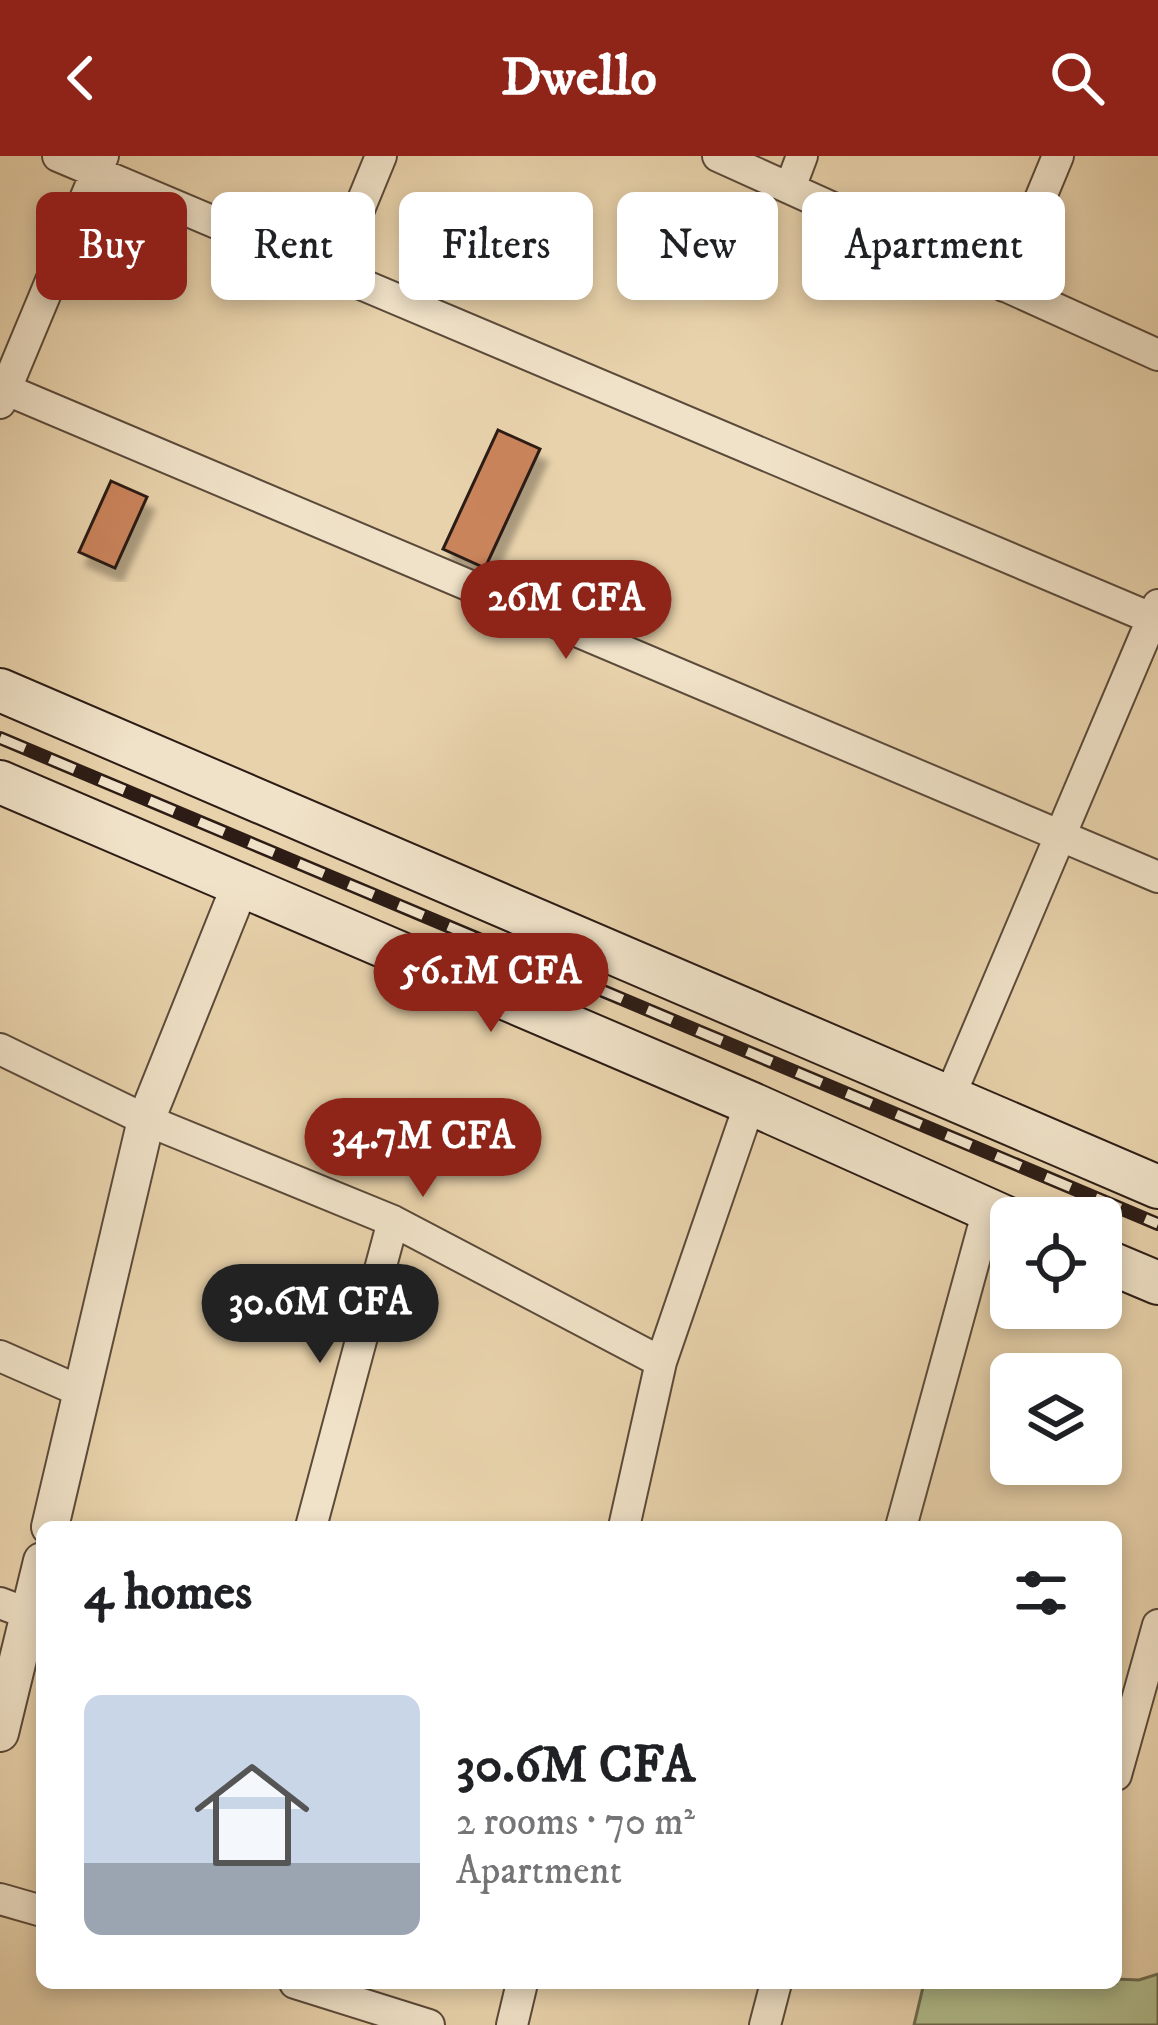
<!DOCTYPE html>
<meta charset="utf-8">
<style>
:root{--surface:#fff;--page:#f2f2f2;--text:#202124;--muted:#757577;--accent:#8f2418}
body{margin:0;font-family:"IM FELL DW Pica",serif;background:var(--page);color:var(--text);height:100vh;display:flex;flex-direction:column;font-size:45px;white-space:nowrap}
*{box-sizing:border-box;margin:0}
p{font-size:39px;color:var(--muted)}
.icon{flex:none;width:66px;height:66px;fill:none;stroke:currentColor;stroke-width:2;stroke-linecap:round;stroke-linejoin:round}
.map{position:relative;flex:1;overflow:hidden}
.sheet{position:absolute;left:36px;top:1365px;width:1086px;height:468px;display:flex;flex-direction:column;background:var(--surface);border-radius:18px;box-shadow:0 6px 18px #0003}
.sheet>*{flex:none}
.hud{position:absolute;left:36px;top:36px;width:1086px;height:108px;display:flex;gap:24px}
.buttons{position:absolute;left:990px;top:1041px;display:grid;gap:24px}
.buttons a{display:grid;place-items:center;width:132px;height:132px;border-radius:18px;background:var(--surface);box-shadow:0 6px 18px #0003;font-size:60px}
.price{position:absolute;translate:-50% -102px;padding:0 27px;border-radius:42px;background:var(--accent);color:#fff;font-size:39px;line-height:78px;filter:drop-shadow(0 3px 6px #0008)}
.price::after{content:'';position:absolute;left:50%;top:72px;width:36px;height:27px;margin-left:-18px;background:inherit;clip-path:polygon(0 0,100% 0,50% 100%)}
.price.active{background:#222;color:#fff}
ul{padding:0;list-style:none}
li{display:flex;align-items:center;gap:36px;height:300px;padding:0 48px}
li span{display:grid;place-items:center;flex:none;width:336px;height:240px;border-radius:18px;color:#555}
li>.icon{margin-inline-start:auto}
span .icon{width:144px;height:144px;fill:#fffc;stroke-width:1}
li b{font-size:51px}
h2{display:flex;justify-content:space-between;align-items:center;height:144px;padding:0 48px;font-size:51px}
.pill{padding:0 42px;border-radius:18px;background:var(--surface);box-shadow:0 6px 18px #0003;font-size:42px;line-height:108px}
.pill.active{background:var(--accent);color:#fff}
header{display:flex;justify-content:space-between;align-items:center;height:156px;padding:0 48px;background:var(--accent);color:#fff;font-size:54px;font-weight:700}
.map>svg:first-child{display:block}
</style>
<header><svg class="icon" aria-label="back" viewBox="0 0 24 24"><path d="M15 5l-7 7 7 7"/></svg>Dwello<svg class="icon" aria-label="search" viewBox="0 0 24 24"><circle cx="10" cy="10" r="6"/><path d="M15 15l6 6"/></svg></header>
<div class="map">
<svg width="1158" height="1869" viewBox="0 0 1158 1869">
<defs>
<filter id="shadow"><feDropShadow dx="7" dy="13" stdDeviation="3" flood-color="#0004"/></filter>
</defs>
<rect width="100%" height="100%" fill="#e8d2ab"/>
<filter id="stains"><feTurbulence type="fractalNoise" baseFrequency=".00167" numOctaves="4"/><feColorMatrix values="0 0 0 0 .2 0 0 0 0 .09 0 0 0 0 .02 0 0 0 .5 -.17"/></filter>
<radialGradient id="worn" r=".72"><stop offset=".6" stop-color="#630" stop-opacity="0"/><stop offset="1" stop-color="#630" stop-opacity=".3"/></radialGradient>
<path fill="#b1bd8d" stroke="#6e6c51" stroke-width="3" d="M1158,1818V1869H914L924,1827H1116V1823L1139,1824Z"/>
<path fill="#ca845b" stroke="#2c1c15" stroke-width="3" filter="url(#shadow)" d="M498,274L540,293L485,412L443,393Z
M111,325L147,341L115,412L79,396Z"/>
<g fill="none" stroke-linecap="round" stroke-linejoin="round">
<g stroke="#5b4a3a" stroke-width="34">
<path id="minor" d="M58,0L1158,465
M718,0L1158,199
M790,32L802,0
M333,117L381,0
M1004,130L1058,0
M0,231L1158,721
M0,247L103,0
M0,893L146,964L393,1065L661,1206
M949,942L1158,449
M0,1200L82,1236
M311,1371L393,1065
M624,1371L661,1206L750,947
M901,1371L988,1054
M0,1447L29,1458
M1116,1619L1158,1469
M0,1743L42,1755
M295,1827L429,1869
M512,1869L522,1827
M765,1869L776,1827"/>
</g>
<g stroke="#5b4a3a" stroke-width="40">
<path id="tertiary" d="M50,1371L146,964L240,730
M0,1577L42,1405"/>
</g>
<g stroke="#2c1c15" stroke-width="46">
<path id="secondary" d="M0,534L1158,1031
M0,626L750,947L1011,1064
M1101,1103L1158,1127"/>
</g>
<use href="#minor" stroke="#f0e2c8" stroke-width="30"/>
<use href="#tertiary" stroke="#f0e2c8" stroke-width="36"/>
<use href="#secondary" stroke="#f0e2c8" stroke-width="42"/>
<g stroke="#2c1c15" stroke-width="14">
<path id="rail" d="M0,582L1158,1068"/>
</g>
<use href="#rail" stroke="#f0e2c8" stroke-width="9" stroke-dasharray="27" stroke-linecap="butt"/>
</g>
<rect width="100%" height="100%" filter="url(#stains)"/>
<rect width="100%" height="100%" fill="url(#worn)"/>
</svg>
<div class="buttons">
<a><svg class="icon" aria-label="locate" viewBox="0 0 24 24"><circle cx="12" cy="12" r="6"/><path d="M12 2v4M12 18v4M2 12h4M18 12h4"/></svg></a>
<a><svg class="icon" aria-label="layers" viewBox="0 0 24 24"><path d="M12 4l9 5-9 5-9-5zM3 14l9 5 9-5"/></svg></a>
</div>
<b class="price" style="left:566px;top:506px">26M CFA</b>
<b class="price" style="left:491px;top:879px">56.1M CFA</b>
<b class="price" style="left:423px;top:1044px">34.7M CFA</b>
<b class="price active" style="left:320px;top:1210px">30.6M CFA</b>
<div class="hud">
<a class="pill active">Buy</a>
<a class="pill">Rent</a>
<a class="pill">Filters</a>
<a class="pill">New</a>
<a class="pill">Apartment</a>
</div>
<section class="sheet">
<h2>4 homes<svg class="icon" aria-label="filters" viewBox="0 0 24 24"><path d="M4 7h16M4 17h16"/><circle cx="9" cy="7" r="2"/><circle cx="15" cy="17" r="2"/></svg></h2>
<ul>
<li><span style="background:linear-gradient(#c9d6e8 70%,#9aa5b1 0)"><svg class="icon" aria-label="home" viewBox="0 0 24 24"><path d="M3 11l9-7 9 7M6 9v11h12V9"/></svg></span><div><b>30.6M CFA</b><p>2 rooms · 70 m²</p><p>Apartment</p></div></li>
</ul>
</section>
</div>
